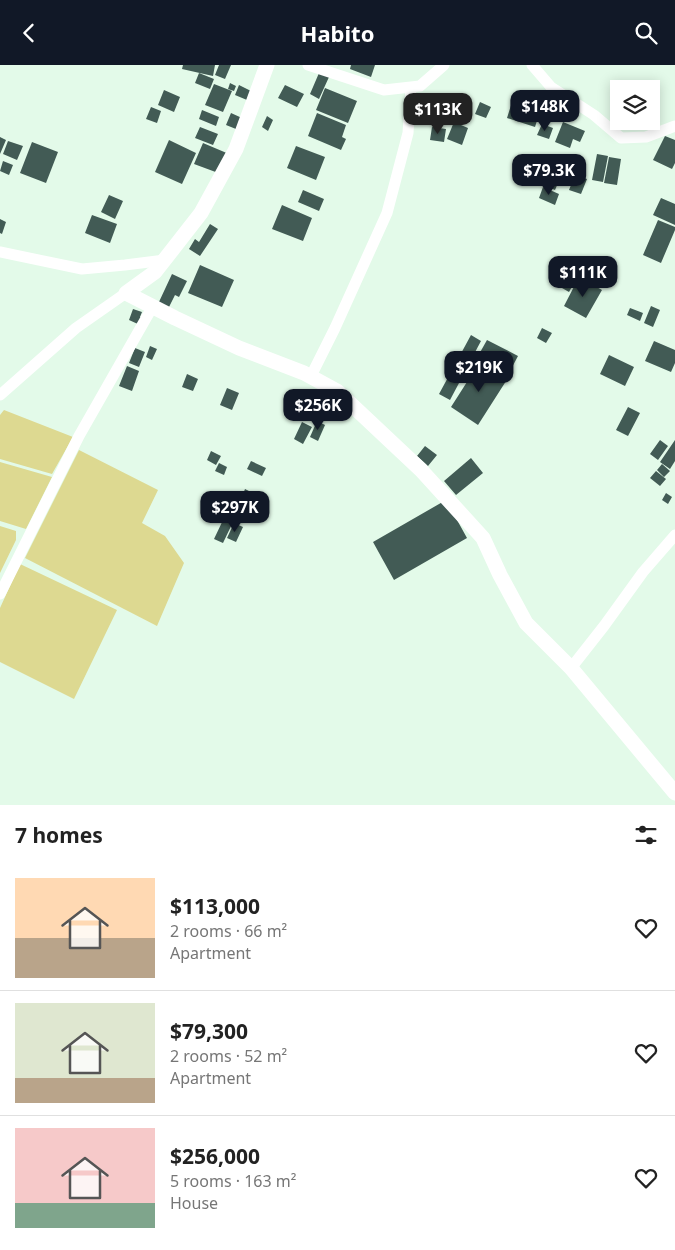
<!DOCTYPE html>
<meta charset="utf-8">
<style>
:root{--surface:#fff;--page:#f6f6f6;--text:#222;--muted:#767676;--line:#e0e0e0;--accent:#111827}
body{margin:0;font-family:"Noto Sans",sans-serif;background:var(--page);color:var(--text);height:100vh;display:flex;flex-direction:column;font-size:19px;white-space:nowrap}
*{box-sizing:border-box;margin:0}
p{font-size:16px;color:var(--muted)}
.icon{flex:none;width:28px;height:28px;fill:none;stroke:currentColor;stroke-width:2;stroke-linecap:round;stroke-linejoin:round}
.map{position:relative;height:740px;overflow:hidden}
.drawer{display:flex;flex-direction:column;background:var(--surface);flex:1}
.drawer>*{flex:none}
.buttons{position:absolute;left:610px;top:15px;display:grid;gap:10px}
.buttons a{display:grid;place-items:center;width:50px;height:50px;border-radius:0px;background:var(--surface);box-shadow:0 2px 12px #0003;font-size:25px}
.price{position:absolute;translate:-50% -42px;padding:0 11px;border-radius:10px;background:var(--accent);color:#fff;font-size:16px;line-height:32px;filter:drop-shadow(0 1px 2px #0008)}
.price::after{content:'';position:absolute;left:50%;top:30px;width:15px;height:11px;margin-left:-8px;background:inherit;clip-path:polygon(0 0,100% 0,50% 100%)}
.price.selected{background:#222;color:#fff}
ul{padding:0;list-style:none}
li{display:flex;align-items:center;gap:15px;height:125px;padding:0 15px}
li+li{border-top:1px solid var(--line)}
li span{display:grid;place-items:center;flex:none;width:140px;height:100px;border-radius:0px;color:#555}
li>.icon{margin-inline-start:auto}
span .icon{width:60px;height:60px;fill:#fffc;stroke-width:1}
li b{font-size:21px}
h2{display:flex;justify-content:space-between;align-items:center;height:60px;padding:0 15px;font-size:21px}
header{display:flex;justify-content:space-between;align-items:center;height:65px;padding:0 15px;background:var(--accent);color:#fff;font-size:22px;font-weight:700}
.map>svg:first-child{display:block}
</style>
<header><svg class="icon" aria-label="back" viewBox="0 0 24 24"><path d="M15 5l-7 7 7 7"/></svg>Habito<svg class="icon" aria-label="search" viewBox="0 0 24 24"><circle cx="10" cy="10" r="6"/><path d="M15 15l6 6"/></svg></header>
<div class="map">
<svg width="675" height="740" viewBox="0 0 675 740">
<rect width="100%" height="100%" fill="#e3fae9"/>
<path fill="#ddd991" d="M4,345L73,372L52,409L0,394V350Z
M79,385L158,425L142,458L165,471L184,498L157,561L25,493Z
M0,397L52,412L26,464L0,456Z
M0,461L16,466V475L0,508Z
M20,499L117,545L74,634L0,597V543Z"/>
<path fill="#425b55" d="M183,0H215L213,11L182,4Z
M219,0H231L225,14L215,10Z
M351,0H375L371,12L350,4Z
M199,8L214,14L210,24L195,18Z
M319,8L329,12L319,34L310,29Z
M230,18L236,21L234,26L228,24Z
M214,19L232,26L223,47L205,40Z
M239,20L251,26L247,35L235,30Z
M285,20L304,29L297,42L278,33Z
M325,23L357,36L348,58L316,45Z
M164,25L180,32L174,47L158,40Z
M514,31L542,40L535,62L507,53Z
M433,37L471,41L470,57L431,52Z
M480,37L491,42L486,53L475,49Z
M151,42L161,46L157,58L146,54Z
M202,45L219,52L216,61L199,54Z
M231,48L242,53L236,64L226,60Z
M317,48L346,60L342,72L346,74L341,85L308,71Z
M267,51L273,55L268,66L262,62Z
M454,57L468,63L462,80L447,74Z
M563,57L585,66L580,77L573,74L570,83L555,77Z
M542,59L553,63L549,74L537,70Z
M200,62L218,69L213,80L195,73Z
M432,62L446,64L444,77L430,75Z
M665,71L675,75V98L672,104L653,95Z
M0,72L6,75L0,89Z
M169,75L196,88L182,119L155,107Z
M8,76L23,81L17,95L3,89Z
M32,77L58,87L46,118L20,108Z
M203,78L229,89L221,109L194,99Z
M296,81L325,92L316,115L287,103Z
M597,89L608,91L603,117L592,115Z
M609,92L621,94L617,120L604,118Z
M3,96L13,100L9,110L0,106Z
M550,104L562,109L555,125L543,120Z
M575,110L587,114L581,129L569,125Z
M543,122L559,129L555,140L539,133Z
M303,125L324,134L319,146L298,137Z
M109,130L123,136L115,154L101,147Z
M661,133L675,139V160L653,150Z
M282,140L312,153L303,176L272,164Z
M92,150L117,159L110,178L85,168Z
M0,154L6,157L2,169L0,168Z
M658,155L675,162V165L661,198L643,190Z
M210,159L218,164L200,191L189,184L195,174L199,177Z
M200,200L234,215L222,242L188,228Z
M598,206L609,212L604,221L593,215Z
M172,209L187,216L179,232L175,230L168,244L158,239Z
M579,212L602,225L586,253L564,241Z
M567,214L574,218L569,227L562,223Z
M651,241L660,245L653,262L644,258Z
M630,243L643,248L640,256L627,250Z
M133,244L142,247L140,252L143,253L140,260L129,255Z
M542,263L552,268L546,278L537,273Z
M471,270L481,276L473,291L478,293L472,305L467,303L450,335L439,329Z
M487,275L518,291L509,308L478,291Z
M654,276L675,285V298L671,307L645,296Z
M150,281L157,284L152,295L146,292Z
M135,283L145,287L139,302L129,298Z
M609,290L634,302L625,321L600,309Z
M481,295L508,313L478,360L451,342Z
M127,301L139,306L132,326L119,321Z
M187,309L198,314L193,326L182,322Z
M227,323L239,328L232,345L220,340Z
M628,342L640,348L628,371L616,365Z
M317,356L325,360L318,376L310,372Z
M302,357L312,362L303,379L294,374Z
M660,375L668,381L658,395L650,389Z
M675,375V396L670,404L660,397Z
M425,381L437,390L428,401L417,391Z
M211,386L221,391L216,400L207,395Z
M471,393L483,408L456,430L444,416Z
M251,396L266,403L262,411L247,404Z
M219,398L227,402L224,410L215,406Z
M662,399L670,406L664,412L657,405Z
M656,406L666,414L660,421L650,413Z
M245,424L255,429L250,438L241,434Z
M666,428L672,432L668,439L662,435Z
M446,435L467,473L394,515L373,477Z
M224,453L233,457L223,478L214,474Z
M234,458L243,462L236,477L227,473Z"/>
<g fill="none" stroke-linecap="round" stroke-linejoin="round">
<path stroke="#fff" stroke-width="11" d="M308,0L384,25L420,21L444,0
M532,0L551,22L594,50L621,73L646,72L675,61
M0,187L82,204L125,200L165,195
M311,311L335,263L387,148L408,68L411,22
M0,330L76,263L126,228
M0,529L79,371L153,241
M571,603L604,561L643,507L675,470"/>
<path stroke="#fff" stroke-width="15" d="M267,0L236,84L201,148L155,207L126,228L175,253L239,283L304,308L337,326L421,405L483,473L500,510L526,558L571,603L675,728"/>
</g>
</svg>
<div class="buttons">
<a><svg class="icon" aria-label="layers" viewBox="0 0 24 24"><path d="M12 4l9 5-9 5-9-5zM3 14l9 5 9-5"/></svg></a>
</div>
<b class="price" style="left:545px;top:67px">$148K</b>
<b class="price selected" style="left:438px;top:70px">$113K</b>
<b class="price" style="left:549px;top:131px">$79.3K</b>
<b class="price" style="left:583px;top:233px">$111K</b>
<b class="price" style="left:479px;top:328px">$219K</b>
<b class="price" style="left:318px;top:366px">$256K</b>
<b class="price" style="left:235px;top:468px">$297K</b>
</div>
<section class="drawer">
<h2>7 homes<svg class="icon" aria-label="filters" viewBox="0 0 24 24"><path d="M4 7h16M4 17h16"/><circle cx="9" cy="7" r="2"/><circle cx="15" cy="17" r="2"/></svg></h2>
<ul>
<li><span style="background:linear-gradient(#ffd9b3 60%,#b9a48a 0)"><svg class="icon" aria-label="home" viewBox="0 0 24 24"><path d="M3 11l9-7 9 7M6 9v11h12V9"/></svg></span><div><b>$113,000</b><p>2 rooms · 66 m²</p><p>Apartment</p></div><svg class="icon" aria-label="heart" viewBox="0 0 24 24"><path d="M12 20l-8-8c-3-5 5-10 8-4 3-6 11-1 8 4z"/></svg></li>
<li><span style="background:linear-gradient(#dfe7d0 75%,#b9a48a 0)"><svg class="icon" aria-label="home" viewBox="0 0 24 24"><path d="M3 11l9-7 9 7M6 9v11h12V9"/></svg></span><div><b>$79,300</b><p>2 rooms · 52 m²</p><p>Apartment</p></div><svg class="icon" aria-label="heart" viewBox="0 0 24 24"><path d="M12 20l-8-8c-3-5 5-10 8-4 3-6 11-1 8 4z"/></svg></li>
<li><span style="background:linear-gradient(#f6c9c9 75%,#7fa58c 0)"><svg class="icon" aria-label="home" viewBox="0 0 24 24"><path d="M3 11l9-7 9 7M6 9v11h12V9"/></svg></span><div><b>$256,000</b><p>5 rooms · 163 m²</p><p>House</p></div><svg class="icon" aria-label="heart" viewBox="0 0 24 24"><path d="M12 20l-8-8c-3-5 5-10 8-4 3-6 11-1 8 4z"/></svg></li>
</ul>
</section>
